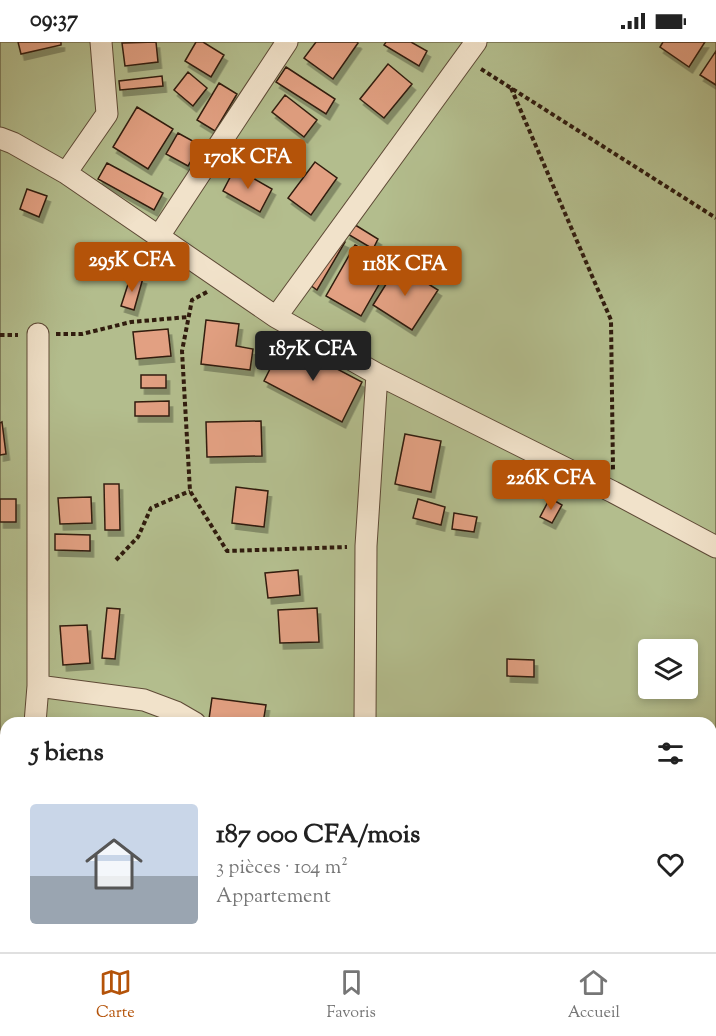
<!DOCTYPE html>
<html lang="fr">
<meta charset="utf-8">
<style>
:root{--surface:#fff;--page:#f6f6f6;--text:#222;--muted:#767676;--line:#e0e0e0;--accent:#b45309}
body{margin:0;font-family:"Sorts Mill Goudy",serif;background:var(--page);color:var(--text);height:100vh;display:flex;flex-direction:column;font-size:22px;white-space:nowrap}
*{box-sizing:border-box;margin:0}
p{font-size:20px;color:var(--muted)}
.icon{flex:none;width:33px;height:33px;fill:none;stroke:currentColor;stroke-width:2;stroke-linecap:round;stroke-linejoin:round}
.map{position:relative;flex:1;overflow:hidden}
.panel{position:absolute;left:0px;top:675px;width:717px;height:236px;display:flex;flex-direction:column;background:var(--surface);border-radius:18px 18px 0 0;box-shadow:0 3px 9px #0003}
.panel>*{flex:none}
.buttons{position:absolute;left:638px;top:597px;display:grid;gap:12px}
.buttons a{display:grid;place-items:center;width:60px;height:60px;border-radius:6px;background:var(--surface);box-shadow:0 3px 9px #0003;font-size:30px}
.price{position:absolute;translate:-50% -51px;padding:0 14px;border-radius:6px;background:var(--accent);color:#fff;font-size:20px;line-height:39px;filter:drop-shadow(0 2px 3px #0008)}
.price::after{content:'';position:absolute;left:50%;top:36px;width:18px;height:14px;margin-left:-9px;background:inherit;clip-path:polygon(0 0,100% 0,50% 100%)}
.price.active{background:#222;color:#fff}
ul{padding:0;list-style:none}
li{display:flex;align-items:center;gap:18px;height:150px;padding:0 30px}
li+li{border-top:2px solid var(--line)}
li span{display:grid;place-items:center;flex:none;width:168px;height:120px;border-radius:6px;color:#555}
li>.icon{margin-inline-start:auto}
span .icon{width:72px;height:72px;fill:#fffc;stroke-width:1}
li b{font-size:26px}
h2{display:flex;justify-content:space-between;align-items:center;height:72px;padding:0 30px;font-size:26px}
.status{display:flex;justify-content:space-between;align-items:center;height:42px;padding:0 30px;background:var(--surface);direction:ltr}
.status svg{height:16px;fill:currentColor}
.tabs{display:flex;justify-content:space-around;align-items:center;height:84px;border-top:2px solid var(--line);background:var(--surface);font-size:16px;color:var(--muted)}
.tabs a{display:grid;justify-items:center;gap:3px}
.tabs .active{color:var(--accent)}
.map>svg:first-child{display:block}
</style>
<div class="status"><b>09:37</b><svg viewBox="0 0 49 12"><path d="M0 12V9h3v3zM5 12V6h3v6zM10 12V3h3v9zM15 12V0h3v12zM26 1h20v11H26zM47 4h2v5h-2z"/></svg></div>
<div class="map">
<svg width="716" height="910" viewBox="0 0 716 910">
<defs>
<filter id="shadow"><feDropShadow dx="3.5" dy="6" stdDeviation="0" flood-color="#0004"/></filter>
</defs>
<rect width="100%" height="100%" fill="#ead2ad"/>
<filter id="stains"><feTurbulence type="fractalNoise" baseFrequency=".00333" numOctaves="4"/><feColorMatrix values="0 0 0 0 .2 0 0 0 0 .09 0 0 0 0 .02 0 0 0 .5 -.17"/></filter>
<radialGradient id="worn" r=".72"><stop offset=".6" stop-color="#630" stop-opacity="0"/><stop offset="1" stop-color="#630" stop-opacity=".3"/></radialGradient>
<path fill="#b3bd8d" stroke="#726c4e" stroke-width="1.5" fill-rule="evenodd" d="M0,0H716V910H0ZM648,608H687V646H648ZM6,681H711V904H6Z"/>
<path fill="#e2a082" stroke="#301c0e" stroke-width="1.5" filter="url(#shadow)" d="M18,0H61V3L21,12Z
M156,0L158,20L125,24L122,1Z
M196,0H203L224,13L211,35L185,19Z
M316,0H357L358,1L333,37L304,16Z
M386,0H411L427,9L419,24L384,3Z
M663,0H705L689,25L660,5Z
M716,9V43L700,33Z
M388,22L412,42L384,76L360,57Z
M286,25L335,57L326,72L276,40Z
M188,30L207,46L193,64L174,48Z
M162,34L163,44L120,48L119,39Z
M219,41L237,52L215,89L197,78Z
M285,53L317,78L304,95L272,70Z
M137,65L173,87L148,127L113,105Z
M178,91L200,103L188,124L166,112Z
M315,120L337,136L311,173L288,156Z
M107,121L163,151L154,168L98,137Z
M235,126L272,147L260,170L223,149Z
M27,147L47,154L39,175L20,167Z
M352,181L378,197L373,207L346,191Z
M337,196L345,200L317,248L310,243Z
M355,203L390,223L361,274L326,254Z
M398,223L438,248L412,288L373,263Z
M131,233L143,236L134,268L121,264Z
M206,278L239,282L236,304L253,307L250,328L201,322Z
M168,287L171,314L136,317L133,290Z
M284,299L362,340L342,380L264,339Z
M141,333H166V346H141Z
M169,359V374H135V360Z
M261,379L262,414L207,415L206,380Z
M2,380L6,412L0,413V381Z
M405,392L441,399L431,450L395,442Z
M104,442H119L120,488H105Z
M236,445L268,449L264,485L232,481Z
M91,455L92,481L60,482L58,456Z
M550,456L562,463L552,481L540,475Z
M0,457H16V480H0Z
M418,457L445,465L441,483L413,476Z
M454,471L477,475L474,490L452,487Z
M55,492L90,493V509L55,508Z
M298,528L300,553L268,556L265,531Z
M107,566L120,567L115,617L102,616Z
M317,566L319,600L280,601L278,568Z
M87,583L90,621L63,623L60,584Z
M507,617L534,618V635L507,634Z
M212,656L266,663L263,681H240L209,677Z
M711,873L716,874V910H677V904H711Z
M126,904H165L164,910H126Z
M276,904H300L301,910H276Z"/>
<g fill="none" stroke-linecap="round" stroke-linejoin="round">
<g stroke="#5e4a36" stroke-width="23">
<path id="minor" d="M101,0L107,72L66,131L276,275L377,332L366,504L365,681
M0,96L13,101L66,131
M159,194L287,0
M276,275L476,0
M377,332L613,450L716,505
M38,644L144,658L176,670L195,681
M35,681L38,644V292
M26,910L28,904
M199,910V904
M367,910V904"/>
</g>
<path stroke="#301c0e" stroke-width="4" stroke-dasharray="4.5 3" stroke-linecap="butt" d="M481,27L716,176
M511,46L611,278L613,428
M207,250L192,258L182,309L190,449L227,509L347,505
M56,292H82L131,280L188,275
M0,293H18
M116,518L138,495L151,466L190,449"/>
<use href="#minor" stroke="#f1e2ca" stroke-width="21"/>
</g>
<rect width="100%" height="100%" filter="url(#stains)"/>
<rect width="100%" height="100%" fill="url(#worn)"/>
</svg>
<div class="buttons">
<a><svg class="icon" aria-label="layers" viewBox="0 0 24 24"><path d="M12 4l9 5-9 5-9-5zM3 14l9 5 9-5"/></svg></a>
</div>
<b class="price" style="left:248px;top:148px">170K CFA</b>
<b class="price" style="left:132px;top:251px">295K CFA</b>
<b class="price" style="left:405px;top:255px">118K CFA</b>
<b class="price active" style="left:313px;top:340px">187K CFA</b>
<b class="price" style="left:551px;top:469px">226K CFA</b>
<section class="panel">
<h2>5 biens<svg class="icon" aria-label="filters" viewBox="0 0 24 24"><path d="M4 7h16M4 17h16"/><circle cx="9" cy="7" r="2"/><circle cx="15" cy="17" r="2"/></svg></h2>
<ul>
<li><span style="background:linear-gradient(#c9d6e8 60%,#9aa5b1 0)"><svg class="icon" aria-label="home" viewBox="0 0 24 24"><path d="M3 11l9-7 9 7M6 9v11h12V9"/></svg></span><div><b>187 000 CFA/mois</b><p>3 pièces · 104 m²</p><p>Appartement</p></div><svg class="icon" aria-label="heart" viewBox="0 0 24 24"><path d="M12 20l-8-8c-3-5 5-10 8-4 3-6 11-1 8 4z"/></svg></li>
</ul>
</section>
</div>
<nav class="tabs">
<a class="active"><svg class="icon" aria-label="map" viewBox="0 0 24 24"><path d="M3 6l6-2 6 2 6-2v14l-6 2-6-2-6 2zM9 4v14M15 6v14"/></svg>Carte</a>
<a><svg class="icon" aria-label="saved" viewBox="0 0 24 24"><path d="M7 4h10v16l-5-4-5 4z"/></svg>Favoris</a>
<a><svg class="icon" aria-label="home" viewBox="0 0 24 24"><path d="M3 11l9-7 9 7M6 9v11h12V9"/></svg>Accueil</a>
</nav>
